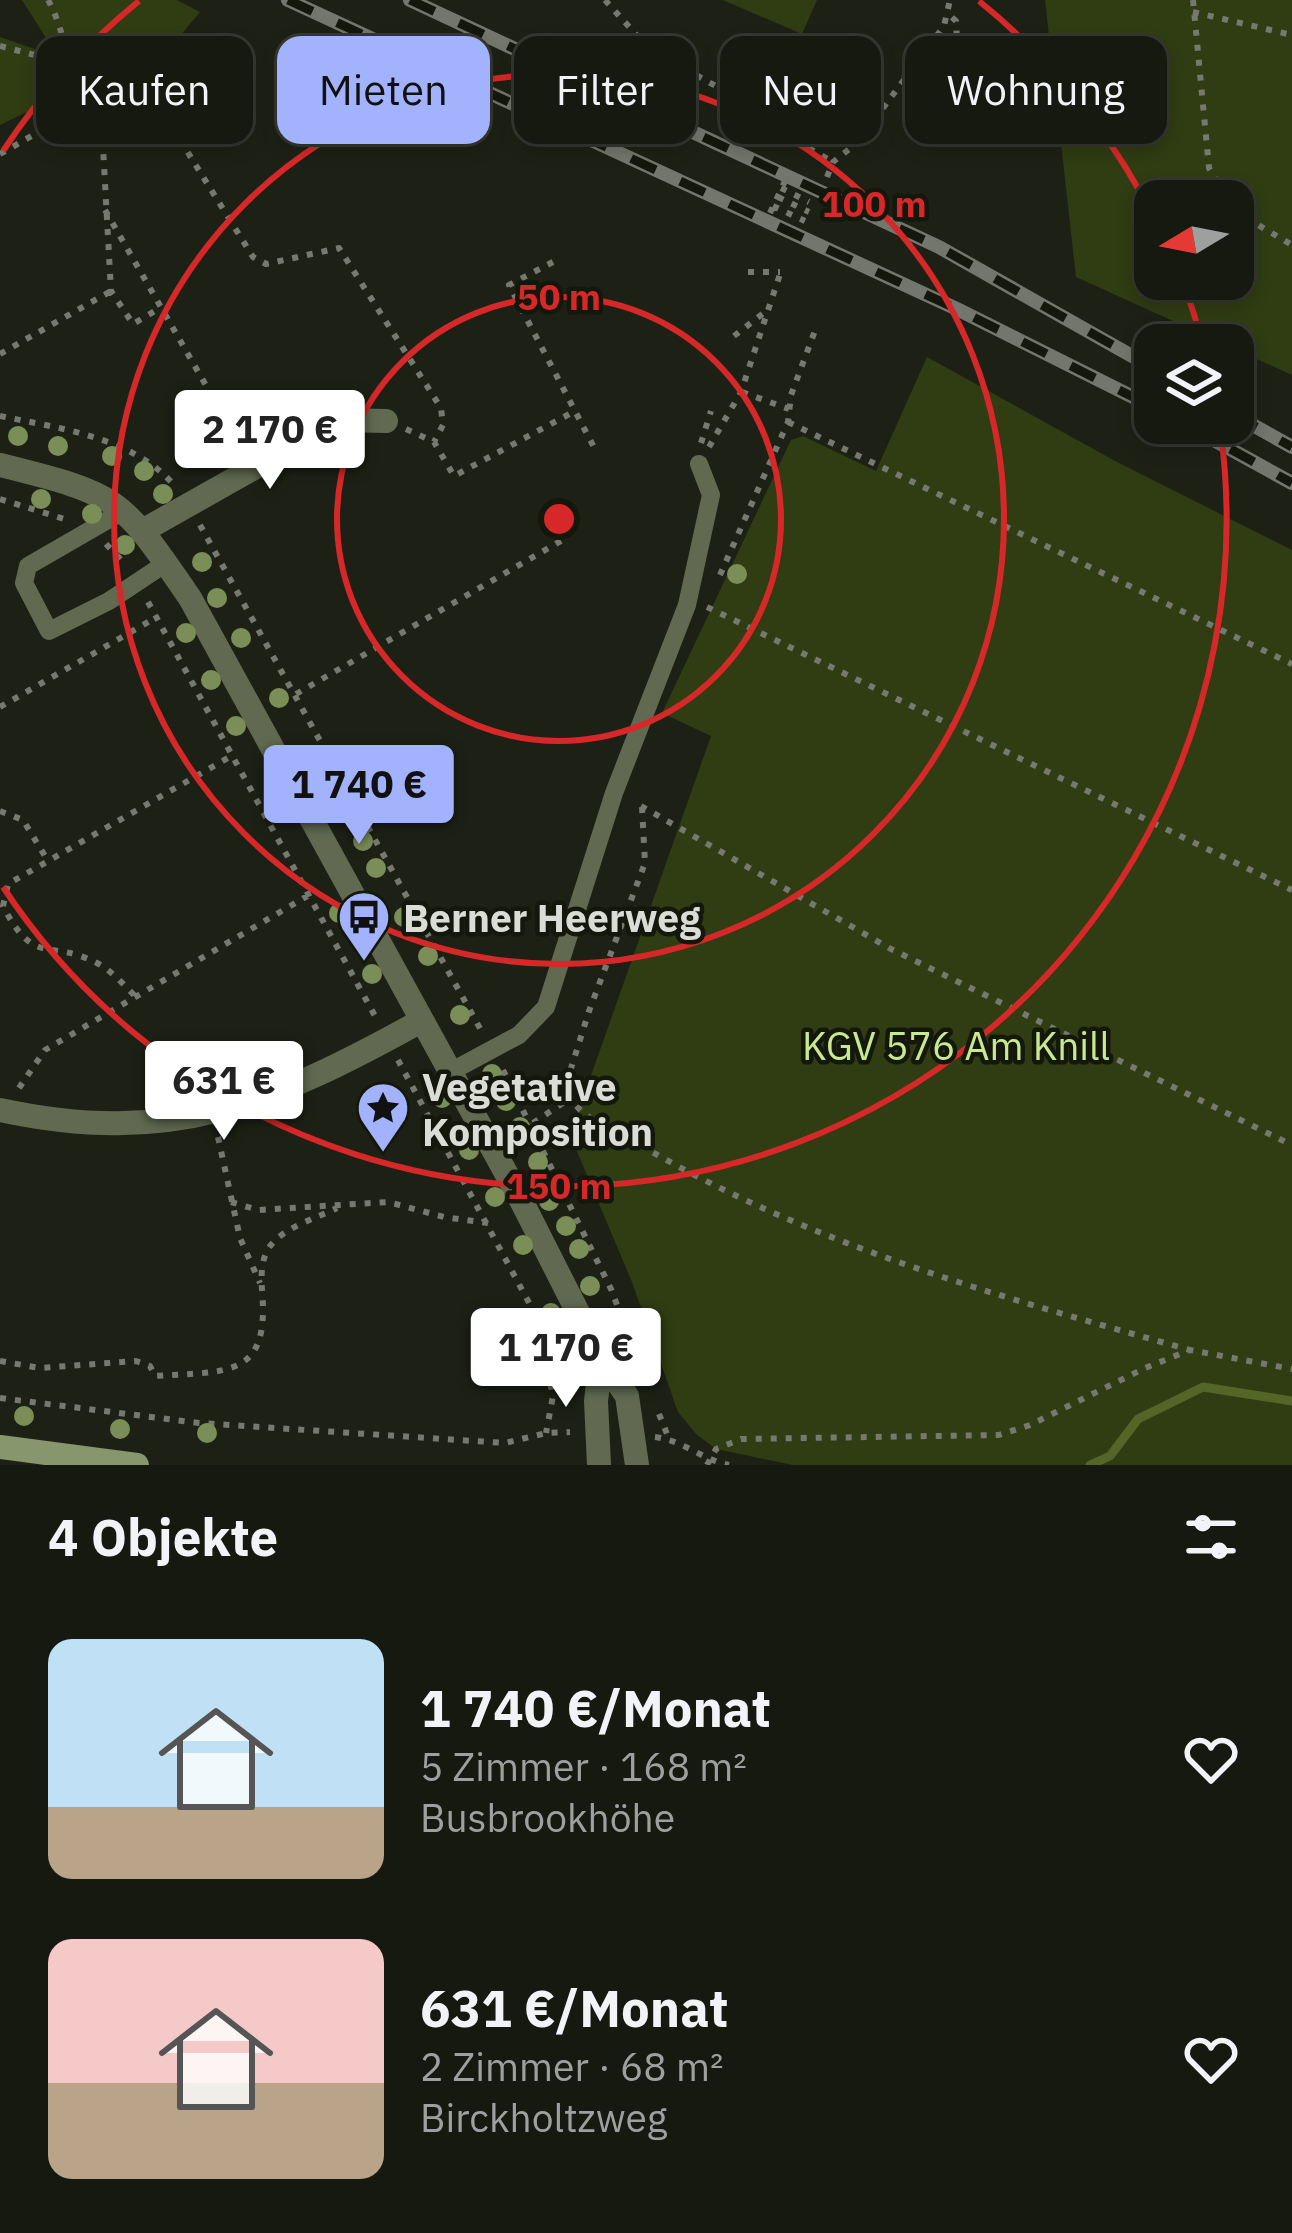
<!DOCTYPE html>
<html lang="de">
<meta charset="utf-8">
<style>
:root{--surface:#161910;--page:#1f2219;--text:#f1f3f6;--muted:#9ea09f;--line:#353830;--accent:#a2b2fd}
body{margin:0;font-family:"IBM Plex Sans",sans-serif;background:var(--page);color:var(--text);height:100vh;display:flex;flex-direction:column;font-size:45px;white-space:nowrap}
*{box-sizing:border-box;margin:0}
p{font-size:39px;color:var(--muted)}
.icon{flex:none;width:66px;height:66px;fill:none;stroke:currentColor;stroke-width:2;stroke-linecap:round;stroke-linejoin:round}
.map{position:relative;height:1465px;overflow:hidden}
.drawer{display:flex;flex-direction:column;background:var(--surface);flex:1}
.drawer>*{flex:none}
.guide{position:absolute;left:36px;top:36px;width:1221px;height:108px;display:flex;gap:24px}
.needle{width:78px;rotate:260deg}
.controls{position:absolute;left:1134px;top:180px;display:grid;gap:24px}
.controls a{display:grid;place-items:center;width:120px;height:120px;border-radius:24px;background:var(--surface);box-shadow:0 6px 18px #0003,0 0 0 3px var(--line);font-size:60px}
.price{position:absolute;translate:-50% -102px;padding:0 27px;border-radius:12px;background:#fff;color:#222;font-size:39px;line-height:78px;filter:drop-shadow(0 3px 6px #0008)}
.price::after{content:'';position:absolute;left:50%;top:72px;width:36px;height:27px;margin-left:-18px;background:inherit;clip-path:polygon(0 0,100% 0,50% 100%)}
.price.active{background:var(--accent);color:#111}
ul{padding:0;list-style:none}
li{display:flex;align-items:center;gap:36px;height:300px;padding:0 48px}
li span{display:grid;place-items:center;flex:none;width:336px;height:240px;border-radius:24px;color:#555}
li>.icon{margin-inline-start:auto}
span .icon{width:144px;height:144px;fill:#fffc;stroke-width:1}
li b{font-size:51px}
h2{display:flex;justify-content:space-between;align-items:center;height:144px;padding:0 48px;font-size:51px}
.chip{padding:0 42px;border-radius:24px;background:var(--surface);box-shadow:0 6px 18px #0003,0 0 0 3px var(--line);font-size:42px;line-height:108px}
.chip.active{background:var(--accent);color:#111}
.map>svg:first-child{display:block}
</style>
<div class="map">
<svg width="1292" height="1465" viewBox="0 0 1292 1465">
<rect width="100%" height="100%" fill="#1d2115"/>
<path fill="#303c12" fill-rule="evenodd" d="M22,0H177L200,12L103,128Z
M723,0H817L802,34Z
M1045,0H1292V375L1076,277ZM1155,201H1233V279H1155Z
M0,37L46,53L37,107L0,125Z
M927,357L1117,462L1292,550V1465H793L716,1449L696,1434L678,1412L632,1282L570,1135L711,736L662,713L791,440L803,436L876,471Z"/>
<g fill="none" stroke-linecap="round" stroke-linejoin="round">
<path stroke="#536527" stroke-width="9" d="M1090,1465L1110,1456L1138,1419L1203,1387L1292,1401"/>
<path stroke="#76796f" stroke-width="6" stroke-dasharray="6 9" stroke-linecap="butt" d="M48,0C66,31 67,77 95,100L139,74L253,257L266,264L339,248L441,408L443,425L434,442
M605,0L649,49L788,126L812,150L833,162
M1193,0L1209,168L1228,201
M1193,12L1292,35
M0,46L54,60H71
M902,78L927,75L957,41L956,21L947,13
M0,154L95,100L101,111L111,291L133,324L160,308
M827,177L833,162L857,143L944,26L950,0
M781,188L809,202
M778,197L809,212
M773,206L805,221
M105,210L242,448
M1233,210L1292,245
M770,213L785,181
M553,262L509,285L597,453
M748,272H780
M734,336L765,312
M0,354L111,291
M742,392L789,409
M0,416C58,428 132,437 173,484
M788,422L1292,664
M406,429L434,442L454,476L575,411
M701,443L711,411
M709,447L741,392L782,268
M0,499L64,519
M200,525L482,1032
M106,544L126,565
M720,575L788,422L791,395L816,328
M148,602L375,1016
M707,607L1292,890
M296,694L566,538
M0,707L157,617
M641,806L891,949L1292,1145
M642,807L645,863L589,1011L568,1078C561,1112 611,1128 635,1142C811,1246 995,1295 1190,1350
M0,811L23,820L48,861
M134,995C123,984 111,970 97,963C48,938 35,968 3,906L8,884L233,755
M398,1060L534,1312L553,1396L546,1433
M503,1070L611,1289L639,1363
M19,1088L45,1050L309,895
M533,1123L569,1099
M218,1137L240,1238L260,1283
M231,1202L258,1210L388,1202L444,1217L488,1223
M0,1361L40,1368L136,1361L150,1366L155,1376C228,1371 270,1379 262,1290C261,1275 261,1257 271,1245C285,1227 317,1218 337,1208
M0,1398L199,1423L505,1443L546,1433L570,1432
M659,1414L669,1439
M655,1437C682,1440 703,1460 729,1465
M707,1465L716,1449L741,1439L999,1435L1030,1425L1145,1368L1190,1350L1292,1369"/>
<path stroke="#616a51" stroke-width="18" d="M125,510L28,566L24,583L49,631L109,601L166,563
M450,1072L519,1035L546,1007L614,793L687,605L711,495L699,464"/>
<path stroke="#616a51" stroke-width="24" d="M0,465C120,495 120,496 190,598L523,1204L601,1358L627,1396L637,1465
M144,530L339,420L386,421
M0,1110C172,1147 273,1103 421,1021
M599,1465L596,1401L601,1358"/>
<path stroke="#87966c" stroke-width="24" d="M0,1447L137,1465"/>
<g stroke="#73766c" stroke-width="14">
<path id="rail" d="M288,0L957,309L1155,408
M410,0L939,247L1155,369
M1233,414L1292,447
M1183,423L1292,483"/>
</g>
<use href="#rail" stroke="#14180c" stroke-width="9" stroke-dasharray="27" stroke-linecap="butt"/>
</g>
<g fill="#7c8e57">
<circle cx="18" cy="436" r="10"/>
<circle cx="58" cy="446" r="10"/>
<circle cx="112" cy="456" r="10"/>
<circle cx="144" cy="471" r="10"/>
<circle cx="163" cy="494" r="10"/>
<circle cx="41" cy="499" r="10"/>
<circle cx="92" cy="514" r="10"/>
<circle cx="125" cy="545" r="10"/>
<circle cx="202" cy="562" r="10"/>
<circle cx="737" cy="574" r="10"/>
<circle cx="217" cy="598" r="10"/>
<circle cx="186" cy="633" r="10"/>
<circle cx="241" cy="638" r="10"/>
<circle cx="211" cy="680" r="10"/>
<circle cx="279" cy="698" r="10"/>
<circle cx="236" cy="726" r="10"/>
<circle cx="316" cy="758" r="10"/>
<circle cx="330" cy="789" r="10"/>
<circle cx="345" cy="811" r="10"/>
<circle cx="363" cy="841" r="10"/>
<circle cx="376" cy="868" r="10"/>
<circle cx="339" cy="913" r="10"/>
<circle cx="404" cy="917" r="10"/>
<circle cx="428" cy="956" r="10"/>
<circle cx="372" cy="974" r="10"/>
<circle cx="460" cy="1015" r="10"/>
<circle cx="492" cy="1074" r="10"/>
<circle cx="442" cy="1098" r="10"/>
<circle cx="506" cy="1101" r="10"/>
<circle cx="520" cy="1127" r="10"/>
<circle cx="469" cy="1150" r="10"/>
<circle cx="538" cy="1162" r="10"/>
<circle cx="495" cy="1197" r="10"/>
<circle cx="549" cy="1201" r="10"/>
<circle cx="566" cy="1226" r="10"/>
<circle cx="523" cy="1245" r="10"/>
<circle cx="579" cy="1249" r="10"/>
<circle cx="590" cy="1286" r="10"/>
<circle cx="551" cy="1313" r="10"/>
<circle cx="610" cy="1321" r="10"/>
<circle cx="566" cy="1363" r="10"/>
<circle cx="24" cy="1416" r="10"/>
<circle cx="120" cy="1429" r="10"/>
<circle cx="207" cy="1433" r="10"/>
</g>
<g fill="none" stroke="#d62828" stroke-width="6">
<circle cx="559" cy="519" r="222"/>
<circle cx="559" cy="519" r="445"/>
<path d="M3 151A667 667 0 0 1 139 1M979 1A667 667 0 0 1 1153 216M1182 280A667 667 0 0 1 1202 341M1220 426A667 667 0 0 1 3 887"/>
</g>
<defs>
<g id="bus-pin" transform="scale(2.7)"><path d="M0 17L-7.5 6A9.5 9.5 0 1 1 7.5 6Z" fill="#a2b2fd" stroke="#14180c"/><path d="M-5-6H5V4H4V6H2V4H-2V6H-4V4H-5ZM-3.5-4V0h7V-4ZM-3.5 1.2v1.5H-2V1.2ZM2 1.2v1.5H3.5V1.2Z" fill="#111"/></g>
<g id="sight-pin" transform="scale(2.7)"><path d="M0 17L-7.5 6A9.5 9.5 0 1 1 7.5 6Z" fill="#a2b2fd" stroke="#14180c"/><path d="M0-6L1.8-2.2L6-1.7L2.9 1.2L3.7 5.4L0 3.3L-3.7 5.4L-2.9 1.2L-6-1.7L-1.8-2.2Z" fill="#111"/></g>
</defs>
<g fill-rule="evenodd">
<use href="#bus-pin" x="364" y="917"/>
<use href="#sight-pin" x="383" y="1108"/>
</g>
<g text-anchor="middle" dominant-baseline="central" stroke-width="9" stroke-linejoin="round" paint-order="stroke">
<g font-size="39" font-weight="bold" fill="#daddd5" stroke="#14180c" text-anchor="start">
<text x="403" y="917">Berner Heerweg</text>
<text x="422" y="1086">Vegetative<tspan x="422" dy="45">Komposition</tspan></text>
</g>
<g font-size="39" fill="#cae88d" stroke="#14180c">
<text x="956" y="1045">KGV 576 Am Knill</text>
</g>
</g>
<circle cx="559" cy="519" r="18" fill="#d62828" stroke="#14180c" stroke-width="6"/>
<g font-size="36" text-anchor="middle" font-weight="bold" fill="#d62828" stroke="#14180c" stroke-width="9" stroke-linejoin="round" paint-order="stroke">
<text x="874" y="217">100 m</text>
<text x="559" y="310">50 m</text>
<text x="559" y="1199">150 m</text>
</g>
</svg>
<div class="controls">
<a><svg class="needle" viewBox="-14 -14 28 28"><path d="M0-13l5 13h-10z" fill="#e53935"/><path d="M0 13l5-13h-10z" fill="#9ea09f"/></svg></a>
<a><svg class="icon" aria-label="layers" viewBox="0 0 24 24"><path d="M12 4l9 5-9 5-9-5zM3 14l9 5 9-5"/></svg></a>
</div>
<b class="price" style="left:270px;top:492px">2 170 €</b>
<b class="price active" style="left:359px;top:847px">1 740 €</b>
<b class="price" style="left:224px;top:1143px">631 €</b>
<b class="price" style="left:566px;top:1410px">1 170 €</b>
<div class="guide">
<a class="chip">Kaufen</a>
<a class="chip active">Mieten</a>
<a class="chip">Filter</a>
<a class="chip">Neu</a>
<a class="chip">Wohnung</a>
</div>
</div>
<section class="drawer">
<h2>4 Objekte<svg class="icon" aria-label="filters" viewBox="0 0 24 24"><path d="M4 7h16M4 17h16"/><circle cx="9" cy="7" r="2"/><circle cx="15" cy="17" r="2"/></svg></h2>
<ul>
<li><span style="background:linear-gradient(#bfe0f5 70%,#b9a48a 0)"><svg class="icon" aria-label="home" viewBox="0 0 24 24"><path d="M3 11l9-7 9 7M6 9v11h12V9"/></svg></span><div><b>1 740 €/Monat</b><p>5 Zimmer · 168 m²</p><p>Busbrookhöhe</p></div><svg class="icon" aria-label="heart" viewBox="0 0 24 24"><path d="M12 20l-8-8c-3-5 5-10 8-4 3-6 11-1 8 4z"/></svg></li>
<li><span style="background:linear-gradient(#f6c9c9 60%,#b9a48a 0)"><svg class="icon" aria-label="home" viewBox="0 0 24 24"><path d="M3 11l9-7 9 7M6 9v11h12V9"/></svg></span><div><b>631 €/Monat</b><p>2 Zimmer · 68 m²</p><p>Birckholtzweg</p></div><svg class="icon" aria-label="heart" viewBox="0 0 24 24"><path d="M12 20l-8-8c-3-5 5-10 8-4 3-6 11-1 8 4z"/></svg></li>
</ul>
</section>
